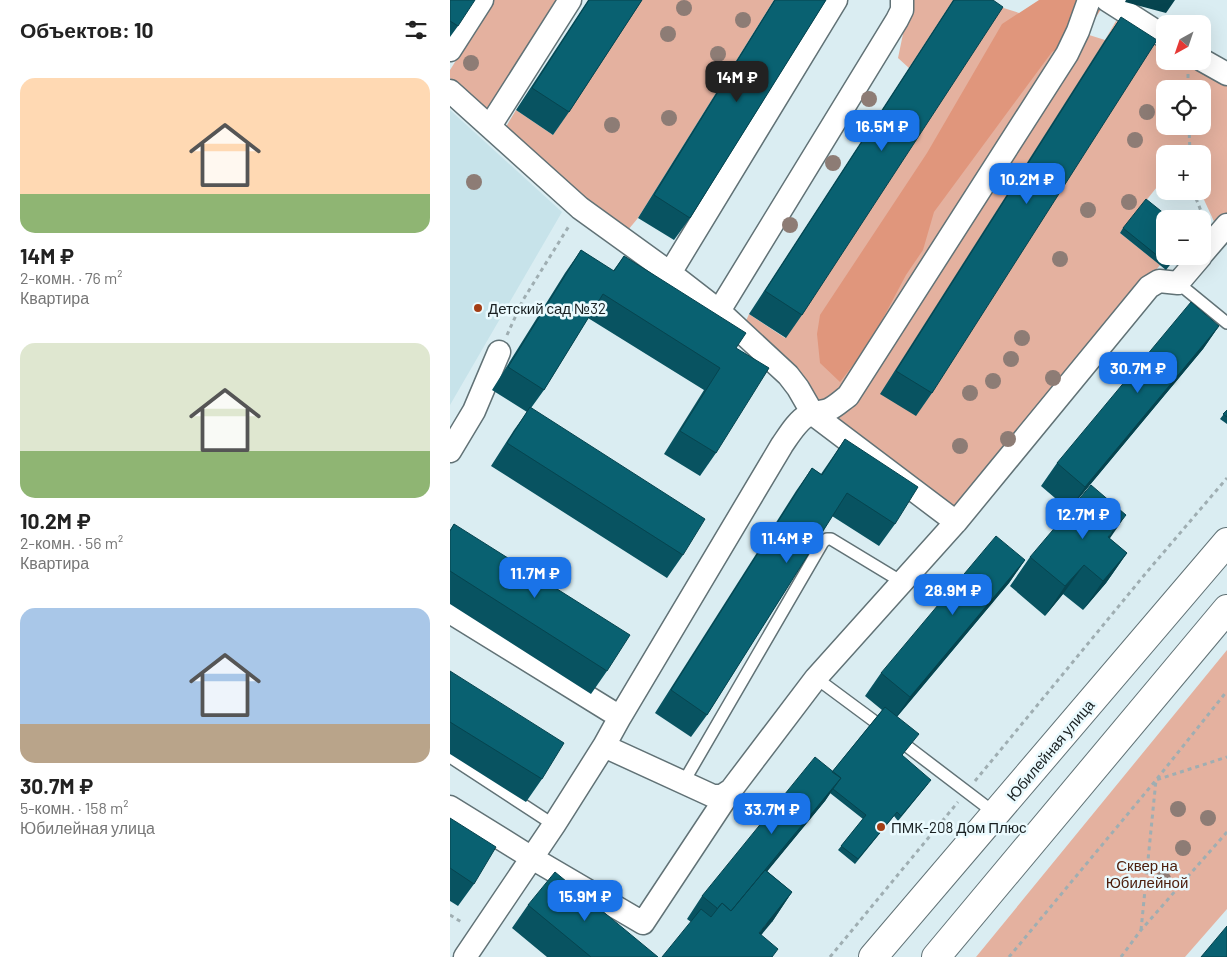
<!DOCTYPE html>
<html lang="ru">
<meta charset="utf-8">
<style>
:root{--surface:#fff;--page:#f6f6f6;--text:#222;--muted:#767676;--accent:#1a73e8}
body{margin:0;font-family:Barlow,sans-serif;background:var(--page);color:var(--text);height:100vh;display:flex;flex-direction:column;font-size:19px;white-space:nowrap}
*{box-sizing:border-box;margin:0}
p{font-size:16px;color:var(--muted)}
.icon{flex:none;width:28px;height:28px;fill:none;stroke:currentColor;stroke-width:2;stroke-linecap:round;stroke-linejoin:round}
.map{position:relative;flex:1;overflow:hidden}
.side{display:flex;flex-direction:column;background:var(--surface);width:450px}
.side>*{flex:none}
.needle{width:32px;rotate:220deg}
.fabs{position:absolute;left:706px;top:15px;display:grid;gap:10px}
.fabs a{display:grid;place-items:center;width:55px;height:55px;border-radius:10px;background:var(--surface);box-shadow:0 5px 20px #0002;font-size:25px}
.price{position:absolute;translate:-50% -42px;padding:0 11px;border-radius:10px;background:var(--accent);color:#fff;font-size:16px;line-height:32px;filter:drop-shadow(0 1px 2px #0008)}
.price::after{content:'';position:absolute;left:50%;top:30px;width:15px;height:11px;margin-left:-8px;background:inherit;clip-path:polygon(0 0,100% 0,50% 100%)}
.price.on{background:#222;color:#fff}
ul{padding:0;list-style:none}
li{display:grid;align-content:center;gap:10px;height:265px;padding:0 20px}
li span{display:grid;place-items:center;height:155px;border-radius:15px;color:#555}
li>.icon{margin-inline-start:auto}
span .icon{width:90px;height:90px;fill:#fffc;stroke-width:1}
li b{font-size:21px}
h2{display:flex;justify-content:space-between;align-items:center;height:60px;padding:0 20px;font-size:21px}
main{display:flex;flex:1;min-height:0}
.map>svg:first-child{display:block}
</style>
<main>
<section class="side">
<h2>Объектов: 10<svg class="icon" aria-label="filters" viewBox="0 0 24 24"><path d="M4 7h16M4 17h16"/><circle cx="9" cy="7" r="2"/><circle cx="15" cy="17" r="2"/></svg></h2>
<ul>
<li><span style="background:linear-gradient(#ffd9b3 75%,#8fb573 0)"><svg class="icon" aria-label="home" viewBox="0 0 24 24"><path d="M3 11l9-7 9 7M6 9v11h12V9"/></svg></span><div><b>14M ₽</b><p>2-комн. · 76 m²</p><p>Квартира</p></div></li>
<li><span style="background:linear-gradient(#dfe7d0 70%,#8fb573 0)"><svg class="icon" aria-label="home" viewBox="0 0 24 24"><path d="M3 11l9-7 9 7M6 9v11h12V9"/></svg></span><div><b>10.2M ₽</b><p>2-комн. · 56 m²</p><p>Квартира</p></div></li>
<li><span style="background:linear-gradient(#a9c7e8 75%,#b9a48a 0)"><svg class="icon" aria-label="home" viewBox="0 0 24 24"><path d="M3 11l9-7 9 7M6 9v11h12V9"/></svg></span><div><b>30.7M ₽</b><p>5-комн. · 158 m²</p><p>Юбилейная улица</p></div></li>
</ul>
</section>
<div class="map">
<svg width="777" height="957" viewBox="0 0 777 957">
<rect width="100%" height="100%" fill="#daedf2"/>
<path fill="#c7e3ea" d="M0,110L112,212L0,405Z"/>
<path fill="#e4b19f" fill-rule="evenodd" d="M44,0H110L38,112L0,78V70Z
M191,0H324L188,218L178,230L134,201L54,130L66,110L103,135Z
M460,0H528L655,40L666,21L715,48V61H738L777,86V216L767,228L750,191H752V154H715V177L670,233L710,265L518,507H503L366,404L296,321L299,314L335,338L500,5L459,68L448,58ZM715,89H752V126H715Z
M777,650V909L735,957H526Z"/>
<path fill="#e0967c" d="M589,0H654L651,9L636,33L602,52L484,212L473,250L456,275L420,343L390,382L370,363L367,334L370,315L477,153L552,24Z"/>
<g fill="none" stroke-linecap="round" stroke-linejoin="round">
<g stroke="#617276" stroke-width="14">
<path id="service" d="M728,283L777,323
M366,678L424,721
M458,747L546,814
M0,757L104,825
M233,783L373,542L377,539H381L452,582"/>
</g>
<g stroke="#617276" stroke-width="25">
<path id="minor" d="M657,0L715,37
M0,50L32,0
M752,60L777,74
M0,91L130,208L220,273L269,311L338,375L348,388L363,414L506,522
M40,126L120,0
M752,254L777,225
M220,273L386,0
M269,311L447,20L452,10V0
M0,451L24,411L49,352
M0,612L170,717
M154,746L170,717L332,445C339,435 347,421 358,415C364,412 371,412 378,410C385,407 391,401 398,396L617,54L628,31L639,0
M0,807L82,858L193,923L281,790
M15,957L104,825L154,746L263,796H272L281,790L366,678L506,522L699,287L709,281L728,283L751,256"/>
</g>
<g stroke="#617276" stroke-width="30">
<path id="trunk" d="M423,957L777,542
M486,957L777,609"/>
</g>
<path stroke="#9faeb2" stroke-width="3" stroke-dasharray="4 4" stroke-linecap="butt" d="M738,74V89
M739,126L740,154
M743,191L755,221
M57,335L73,300L119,226
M525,781L696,573L777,478
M0,915L13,923
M691,930L706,780L777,757
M380,957L508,802
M559,957L706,780L777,691
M671,957L691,930L777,832"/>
<use href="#service" stroke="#fff" stroke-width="11"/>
<use href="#minor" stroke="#fff" stroke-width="22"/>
<use href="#trunk" stroke="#fff" stroke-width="28"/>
</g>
<g fill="#8d7c75">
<circle cx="234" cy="8" r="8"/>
<circle cx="293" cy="20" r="8"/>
<circle cx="218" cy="34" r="8"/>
<circle cx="268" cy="54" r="8"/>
<circle cx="21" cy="63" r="8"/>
<circle cx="419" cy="99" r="8"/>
<circle cx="697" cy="112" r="8"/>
<circle cx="219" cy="118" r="8"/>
<circle cx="162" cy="125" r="8"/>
<circle cx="685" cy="140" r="8"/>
<circle cx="383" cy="163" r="8"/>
<circle cx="24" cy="182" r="8"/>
<circle cx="679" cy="202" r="8"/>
<circle cx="638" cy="210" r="8"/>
<circle cx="340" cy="225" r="8"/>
<circle cx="610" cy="259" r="8"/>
<circle cx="572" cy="338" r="8"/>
<circle cx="561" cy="359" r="8"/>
<circle cx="603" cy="378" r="8"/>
<circle cx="543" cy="381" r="8"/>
<circle cx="520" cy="393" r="8"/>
<circle cx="558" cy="439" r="8"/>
<circle cx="510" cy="446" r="8"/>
<circle cx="728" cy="809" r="8"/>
<circle cx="758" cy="818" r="8"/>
<circle cx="733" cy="848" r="8"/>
<circle cx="713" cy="879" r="8"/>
</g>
<path fill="#085361" d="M0,0L8,26L0,37Z
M138,0H192L119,112L103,135L66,110Z
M324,0H376L240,218L224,240L188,218Z
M503,0H543L352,315L336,338L299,314Z
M671,17L482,393L466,416L430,394L655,40Z
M673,228L727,256L716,270L670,233Z
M131,250L163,271L174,256L286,348L266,453L250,476L214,454L254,390L138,318L94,390L81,408L233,555L217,578L41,466L64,430L77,412L42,390L115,273Z
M769,326L753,349L619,510L591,486L607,463Z
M777,410V424L770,419Z
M395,439L445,524L429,546L382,516L257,715L241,737L205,713L346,491L362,468L371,474Z
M4,524L157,671L141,694L0,604V530Z
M660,539L677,553L656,583L633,610L613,594L595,616L560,586L580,557Z
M575,560L559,583L447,717L452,756L478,784L448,821L444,816L405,864L388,850L413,819L380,793L375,801L317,871L342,892L322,922H241L237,919L252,896L382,772L432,710L415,696L431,673Z
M0,671L92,779L76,802L0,754Z
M0,818L24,884L8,906L0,901Z
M78,905L208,957H97L62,928Z"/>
<path fill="#06444f" d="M676,0H725L716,13L675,2Z
M769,326L753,349L619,510L635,487Z
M676,515L656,544L658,537Z
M677,553L656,583L633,610L653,581Z
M575,560L559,583L444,720L460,697Z
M634,565L613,594L595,616L615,586Z
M391,778L375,801L261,940L277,918Z
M342,892L322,922L293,957L309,933Z"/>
<path fill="#096171" stroke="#06444f" d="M0,0H25L8,26L0,21Z
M139,0H192L119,112L82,88Z
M325,0H376L240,218L204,195Z
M504,0H543L553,7L352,315L315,291Z
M671,17L707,40L482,393L446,371Z
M696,199L721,219H715V256H726L719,265L673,228Z
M131,250L164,271L174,256L296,333L286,348L319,368L266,453L230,431L270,368L153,294L94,390L58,367Z
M741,302L769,326L635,487L607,463Z
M80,407L255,519L233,555L57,443Z
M777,410V417L773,414Z
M395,439L468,487L445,524L397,493L257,715L221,690L362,468L372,475Z
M641,485L676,515L658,537L677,553L653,581L634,565L615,586L580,557Z
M4,524L180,635L157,671L0,571V531Z
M546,536L575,560L460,697L431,673Z
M0,671L114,743L92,779L0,722Z
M435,707L469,734L452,755L481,780L451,816L447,812L408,859L391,846L416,815L383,789L391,778L382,772Z
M365,757L391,778L281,911L272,903L267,909V908L252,896Z
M0,818L46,847L24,884L0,868Z
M315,870L342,892L309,933L328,949L322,957H212L251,909L261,917L272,903L281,911Z
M105,872L208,957H141L78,905Z
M777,926V957H751Z"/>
<g fill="#a43e15" stroke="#eafafe" stroke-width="2">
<circle cx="28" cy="308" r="5"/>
<circle cx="431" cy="827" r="5"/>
</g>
<g text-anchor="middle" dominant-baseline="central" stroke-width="5" stroke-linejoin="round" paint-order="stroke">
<g font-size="15" fill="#192022" stroke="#eafafe" text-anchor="start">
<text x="38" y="308">Детский сад №32</text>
<text x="441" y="827">ПМК-208 Дом Плюс</text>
</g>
<g font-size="15" fill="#192022" stroke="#eafafe">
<text transform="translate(600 750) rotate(-50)">Юбилейная улица</text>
</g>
<g font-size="15" fill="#4e200e" stroke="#eafafe">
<text x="697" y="865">Сквер на<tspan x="697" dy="17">Юбилейной</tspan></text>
</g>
</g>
</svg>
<div class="fabs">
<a><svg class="needle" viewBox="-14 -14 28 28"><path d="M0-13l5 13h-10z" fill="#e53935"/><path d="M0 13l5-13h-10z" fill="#767676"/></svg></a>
<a><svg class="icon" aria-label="locate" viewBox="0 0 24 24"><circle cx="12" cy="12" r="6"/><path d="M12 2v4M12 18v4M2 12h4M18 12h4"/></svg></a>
<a>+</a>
<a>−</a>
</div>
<b class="price on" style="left:287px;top:103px">14M ₽</b>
<b class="price" style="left:432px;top:152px">16.5M ₽</b>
<b class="price" style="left:577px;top:205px">10.2M ₽</b>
<b class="price" style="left:688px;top:394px">30.7M ₽</b>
<b class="price" style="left:633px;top:540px">12.7M ₽</b>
<b class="price" style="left:337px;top:564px">11.4M ₽</b>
<b class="price" style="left:85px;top:599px">11.7M ₽</b>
<b class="price" style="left:503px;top:616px">28.9M ₽</b>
<b class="price" style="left:322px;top:835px">33.7M ₽</b>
<b class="price" style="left:135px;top:922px">15.9M ₽</b>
</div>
</main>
